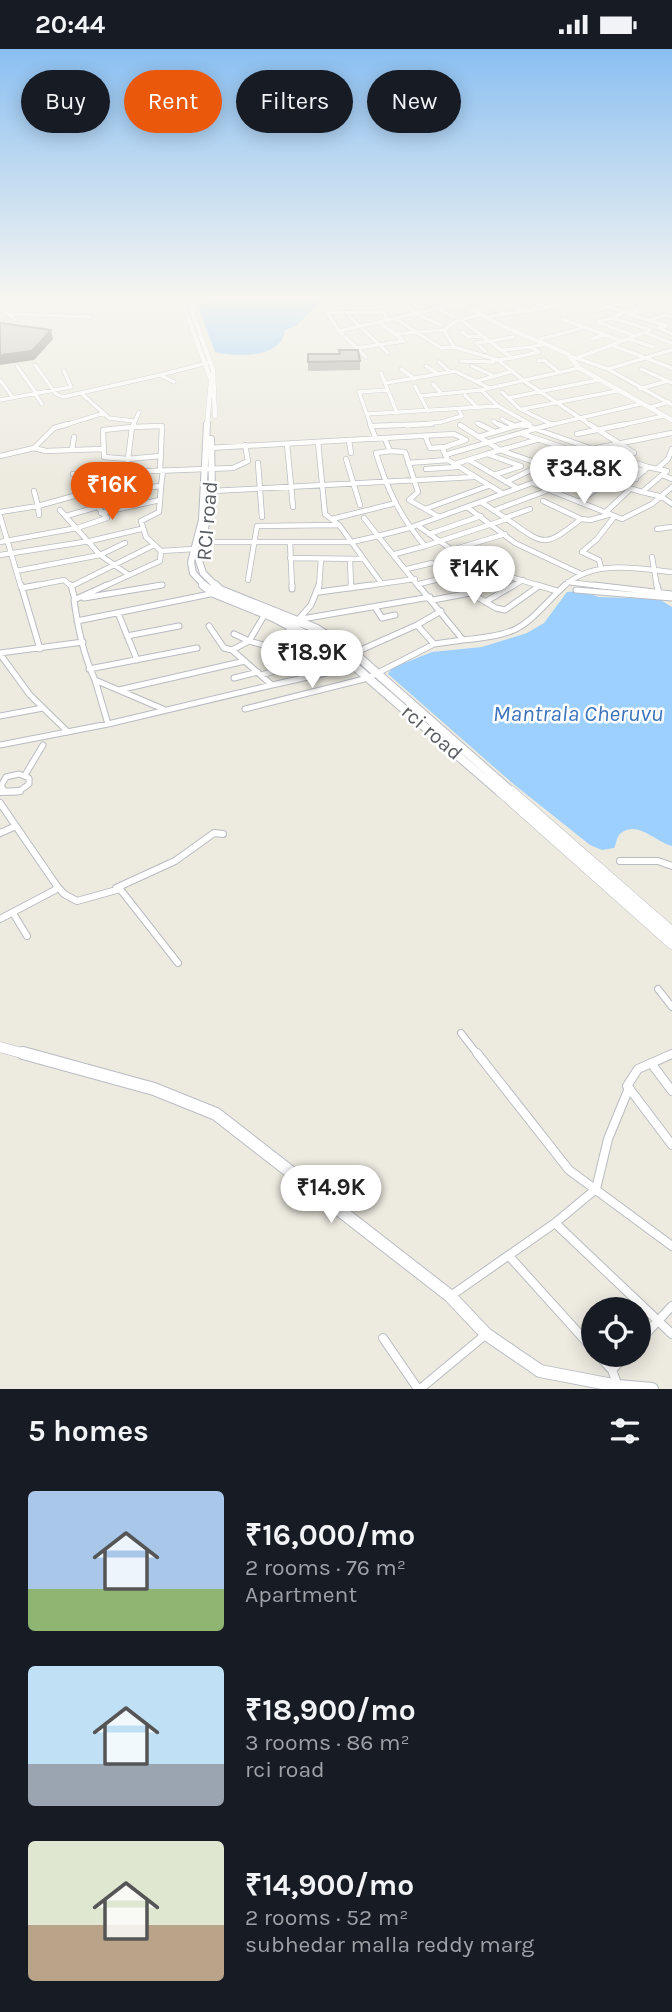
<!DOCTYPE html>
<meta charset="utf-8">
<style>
:root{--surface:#171b24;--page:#20242c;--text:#f1f3f6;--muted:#9ea1a6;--accent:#ea580c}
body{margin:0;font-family:Karla,sans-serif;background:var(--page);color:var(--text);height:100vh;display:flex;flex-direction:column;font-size:26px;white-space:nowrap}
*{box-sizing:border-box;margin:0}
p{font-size:23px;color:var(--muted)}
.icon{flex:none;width:38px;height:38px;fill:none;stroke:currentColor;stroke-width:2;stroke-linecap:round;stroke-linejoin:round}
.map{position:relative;height:1340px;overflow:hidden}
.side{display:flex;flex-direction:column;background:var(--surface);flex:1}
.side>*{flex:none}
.banner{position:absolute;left:21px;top:21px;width:630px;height:63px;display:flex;gap:14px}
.controls{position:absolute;left:581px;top:1248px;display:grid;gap:14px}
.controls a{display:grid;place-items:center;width:70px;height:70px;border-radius:50%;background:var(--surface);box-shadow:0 4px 18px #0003;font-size:35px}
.price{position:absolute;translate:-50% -60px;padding:0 16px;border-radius:24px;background:#fff;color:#222;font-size:23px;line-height:46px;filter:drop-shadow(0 2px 4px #0008)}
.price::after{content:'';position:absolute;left:50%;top:42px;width:21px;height:16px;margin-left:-10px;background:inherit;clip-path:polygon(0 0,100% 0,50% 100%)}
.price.on{background:var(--accent);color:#fff}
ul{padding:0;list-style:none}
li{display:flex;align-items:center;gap:21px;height:175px;padding:0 28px}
li span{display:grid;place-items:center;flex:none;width:196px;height:140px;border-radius:7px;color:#555}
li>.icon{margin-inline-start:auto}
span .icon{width:84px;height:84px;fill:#fffc;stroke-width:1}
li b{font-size:30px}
h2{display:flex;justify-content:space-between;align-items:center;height:84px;padding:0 28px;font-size:30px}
.chip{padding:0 24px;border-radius:32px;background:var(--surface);box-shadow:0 4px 18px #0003;font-size:24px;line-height:63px}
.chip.on{background:var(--accent);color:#fff}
.status{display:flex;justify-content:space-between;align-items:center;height:49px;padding:0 35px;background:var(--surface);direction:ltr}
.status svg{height:19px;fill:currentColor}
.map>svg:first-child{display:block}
</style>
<div class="status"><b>20:44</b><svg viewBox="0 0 49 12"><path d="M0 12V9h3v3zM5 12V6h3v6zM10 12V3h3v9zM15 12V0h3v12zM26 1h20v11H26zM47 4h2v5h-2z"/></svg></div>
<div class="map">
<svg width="672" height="1340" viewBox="0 0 672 1340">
<rect width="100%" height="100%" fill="#edebe0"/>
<path fill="#9ed0ff" d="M197,249H324L296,277L285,281C282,310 236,308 215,303L198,257L216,253L215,250Z
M579,542L599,548L659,550L672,558V797C656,793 637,771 621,784C616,788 617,794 614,799L602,801L590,796L511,733L388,625L392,619L432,603L482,598L527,584L544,574L567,543Z"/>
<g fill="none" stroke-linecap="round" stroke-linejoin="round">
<g stroke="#b8bbc0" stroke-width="4.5">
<path id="minor-far4" d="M400,249L416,265L441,276
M425,249L437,260L454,268
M481,249L505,265
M502,249L523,262
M649,249L659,261
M670,249L672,252
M352,254H376
M563,255L595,249
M605,256L629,255L638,263H625
M544,258L563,255L553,249
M0,259L16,271
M595,262L608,258L625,263L612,269L651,281L612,296L672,319
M9,265L91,268
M628,265L667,277L659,279
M480,266L456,272L444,281L454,298L498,311L524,332L592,377
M349,267L388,304
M487,268L547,259L529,249
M612,269L598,273L635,287
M396,270L441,299L454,298
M460,270L512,309L498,311
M562,270L622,292
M649,271L666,266L672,268
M658,279L672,285
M339,282L327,264L385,263L387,272
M462,283L469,288L483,287
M646,284L672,294
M395,285L444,281
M541,290L582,279
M592,290L603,286
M629,290L653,298
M491,292L513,288
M357,299L404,292L380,274
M503,301L531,298
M485,302L476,294L492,292
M570,307L608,320L672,356
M366,308L339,282L483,249
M579,308L612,296
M512,309L539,303L531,298L546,295
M461,312L494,313
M538,312L544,311L560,324
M439,313L450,323
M35,316L56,345L63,348L160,326
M17,317L36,344
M472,317L492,326
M401,320L415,330
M608,320L672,301
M641,320L672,334
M381,324L397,364
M438,325L455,322L489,339
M0,331L13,349
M477,332L513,322
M174,333L160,326L207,314
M386,334L438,325L426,317
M433,335L441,344
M415,337L428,362
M640,340L667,332
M481,341L498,357L530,375
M502,343L520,360L551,375
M35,345L42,355
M82,345L109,369L134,372
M465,346L478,359
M420,347L481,341L579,319
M508,349L598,331
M0,351L71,338L64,322
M651,358L669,353
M523,360L617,342
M367,365L498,357
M502,370L514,377
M493,372L501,377
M477,374L482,377
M62,377L104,364
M133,377L139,363
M371,377L359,343L388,341
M407,377L441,373L462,367L459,361
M517,377H526
M546,377L640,355
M618,377L663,367"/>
</g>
<g stroke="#b8bbc0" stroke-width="6">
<path id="minor-far3" d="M68,375L54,379L34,399L46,402L102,400
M134,375L132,378L162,377L160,422
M370,375L376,390
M479,375L493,382
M498,375L506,379
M511,375L515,377
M589,375L634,404
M460,376L500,401L540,415
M371,377L432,375
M132,378L128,410L104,408L103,381Z
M523,385L582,405
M577,385L626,375
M478,388L522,375L606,405
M426,389L430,399L445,398L466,391
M385,390L390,402L405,403L418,443L409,451L425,460
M349,392L351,404
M318,393L325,465L339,476L382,535
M287,395L293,458
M445,398L443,401L448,411L502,444
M209,399L454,385L466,391
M672,400L668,410L657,420L667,422L662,426L672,430
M72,401L74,388
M390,402L376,404C387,440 400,468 425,497L395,505
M487,405L536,391
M445,406L552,375
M0,407L34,399
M600,409L644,422
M128,410L126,423L233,419L248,412L245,396
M128,410L160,407
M346,410L360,456
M623,410L648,418
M469,411L517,439
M258,414L262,468
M408,414L448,411
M455,415L487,405L521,417L494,426
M589,417L636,430
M561,419L642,443
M426,420L457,418
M580,424L603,407
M73,425L126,423
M551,426L597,439
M506,433L531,421L562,399
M532,434L622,470L652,455L672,438
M625,438L648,418L657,420
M212,442L474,428
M659,447L642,443L662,426
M662,448L672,455
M92,451L132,440L161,437L163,422
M579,453L607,432
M467,458L515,494L581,525
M495,461L546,442
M607,462L630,440
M0,463L38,457L34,442
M101,464L160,451L161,437
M0,467L21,538
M66,467L97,458
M439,468L425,460L488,437
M505,469L530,460
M332,470L392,455
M507,470C545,497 544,499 581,470L543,452
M581,470L590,471L608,466
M417,476L476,518L472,522L419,535
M657,480L672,478
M429,485L481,467
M0,493L77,479L107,469L92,451L81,445L38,457L39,466
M204,493H352L378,487L364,469
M290,493L292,538
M125,494L100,506L129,526
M425,497L507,470L481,453
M452,501L505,485
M161,502L194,500
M0,506L90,492L141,480
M652,508L657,538
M290,509L363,510
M350,510L351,538
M601,519L599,511L582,503L597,490L614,468
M407,520L432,514
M16,522L100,506L60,461
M248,531L257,477L339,476
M568,533L609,538
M72,537L154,496
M28,538L64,531L72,538
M103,538L160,512L161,502L146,488L141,472L159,463L160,451
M151,538L162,536
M319,538L321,510
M358,538L415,530
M419,538L378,487L409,479L532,434L592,400L672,384
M480,538L501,525L543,538
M511,538L523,531
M563,538C593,510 634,519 672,523"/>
</g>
<g stroke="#b8bbc0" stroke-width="7">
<path id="minor-far2" d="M21,536L40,600
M71,536L75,551
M107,536L74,551C78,579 83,605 95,631L163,660
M292,536V540
M351,536V539
M537,536L557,542
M594,536L672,545
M657,536L659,544
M22,539L38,536
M576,541L672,549
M319,543L371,536
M470,544L496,559L505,561L539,537
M84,549L162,536
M433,551L470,544L483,536
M485,553L514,536
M375,558L382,569L395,566
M118,564L137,611
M296,571L430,548
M298,571L311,556L319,536
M77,572L215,544
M417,576L434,595
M209,577L224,599L232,601
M234,585L249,592L346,620
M127,587L179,577
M463,591C527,585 522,577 565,536
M273,599L292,578
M0,604L83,593
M354,604L417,576L441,562
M0,605L30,646L68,683
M89,620L197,599
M261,626L316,610
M234,629L258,623
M95,631L108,675
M272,636L344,620
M119,641L245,612
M245,660L368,629L434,595L463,591L418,536
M0,667L43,659
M0,696L108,675L272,636L232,601L249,592L265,565
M25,726L43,696
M0,743H18L29,735V729L19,725L6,728L1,737L5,742"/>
</g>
<g stroke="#b8bbc0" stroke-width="8">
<path id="minor-far1" d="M0,743L20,742
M0,754L57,837L55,841L0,870
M0,784L16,777
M620,812H658L672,817
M57,837L64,845L77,852L120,840L178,914
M116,839L175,812L214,784L223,785
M13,864L27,887
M658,940L672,958
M461,984L478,1006"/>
</g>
<g stroke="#b8bbc0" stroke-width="10">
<path id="minor" d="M477,1004L569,1121L672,1197
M651,1014L672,1042
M629,1039L672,1096
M555,1174L672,1285
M509,1207L593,1300
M452,1246L555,1174L596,1140L608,1090L629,1039L627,1037L638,1020L672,1005
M383,1289L418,1340
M639,1292L672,1257
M598,1306L612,1321L618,1337
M612,1321L626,1306
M420,1340L485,1286"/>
</g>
<g stroke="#b8bbc0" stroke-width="5">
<path id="tertiary" d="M451,249L502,277L568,305L579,319L672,371"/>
</g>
<g stroke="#b9bcc3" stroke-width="5">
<path id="secondary-far4" d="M181,249L211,331L207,377
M187,249L213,321L215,367"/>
</g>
<g stroke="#b9bcc3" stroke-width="8">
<path id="secondary-far3" d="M211,390L212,442L199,512L203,524L217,538
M206,538L193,524L191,513L202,471L207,375"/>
</g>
<g stroke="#b9bcc3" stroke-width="10">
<path id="secondary-far2" d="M203,536L214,544L273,568L337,602L501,744
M215,536L220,541L317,580L354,604L513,744"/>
</g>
<g stroke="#b9bcc3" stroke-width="11">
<path id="secondary-far1" d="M500,742L672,895
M511,742L672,883
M0,998L29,1006"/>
</g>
<g stroke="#b9bcc3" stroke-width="14">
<path id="secondary" d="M23,1004L154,1040L216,1065L450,1247L486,1285L540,1322L618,1337L652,1340"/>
</g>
<use href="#minor-far4" stroke="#fff" stroke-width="3.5"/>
<use href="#minor-far3" stroke="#fff" stroke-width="4.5"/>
<use href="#minor-far2" stroke="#fff" stroke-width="5"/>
<use href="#minor-far1" stroke="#fff" stroke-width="6"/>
<use href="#minor" stroke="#fff" stroke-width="8"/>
<use href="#tertiary" stroke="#fff" stroke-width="4.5"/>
<use href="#secondary-far4" stroke="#fff" stroke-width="4.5"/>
<use href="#secondary-far3" stroke="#fff" stroke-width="6"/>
<use href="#secondary-far2" stroke="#fff" stroke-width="8"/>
<use href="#secondary-far1" stroke="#fff" stroke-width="10"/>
<use href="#secondary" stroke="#fff" stroke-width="12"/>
</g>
<path fill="#aca9a3" d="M308,305L360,312V321L308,322Z"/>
<path fill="#8c8984" d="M51,281L53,290L34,311L0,316V306Z"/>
<path fill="#c8c4bd" stroke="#8c8984" stroke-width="2" d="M0,274L51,281L32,302L0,306Z
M339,301H358L360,312L308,313V305H340Z"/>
<linearGradient id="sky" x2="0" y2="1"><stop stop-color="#8abff1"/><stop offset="0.57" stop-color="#f7f6f1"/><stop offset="1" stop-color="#f7f6f1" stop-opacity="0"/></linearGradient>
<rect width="672" height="437" fill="url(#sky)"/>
<g text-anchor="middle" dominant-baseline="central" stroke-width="5" stroke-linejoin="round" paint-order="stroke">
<g font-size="21" fill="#595d62" stroke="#fff">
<text transform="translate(207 472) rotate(-85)">RCI road</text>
<text transform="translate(432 683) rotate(41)">rci road</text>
</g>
<g font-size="23" font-style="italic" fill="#3b74bd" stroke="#fff">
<text x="578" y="664">Mantrala Cheruvu</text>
</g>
</g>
</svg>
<div class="controls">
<a><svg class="icon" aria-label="locate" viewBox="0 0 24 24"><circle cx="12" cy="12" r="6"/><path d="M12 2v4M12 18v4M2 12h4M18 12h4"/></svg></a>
</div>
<b class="price" style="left:584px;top:457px">₹34.8K</b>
<b class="price on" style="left:112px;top:473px">₹16K</b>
<b class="price" style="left:474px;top:557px">₹14K</b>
<b class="price" style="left:312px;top:641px">₹18.9K</b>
<b class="price" style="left:331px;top:1176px">₹14.9K</b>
<div class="banner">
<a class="chip">Buy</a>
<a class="chip on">Rent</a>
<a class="chip">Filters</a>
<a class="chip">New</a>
</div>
</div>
<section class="side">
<h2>5 homes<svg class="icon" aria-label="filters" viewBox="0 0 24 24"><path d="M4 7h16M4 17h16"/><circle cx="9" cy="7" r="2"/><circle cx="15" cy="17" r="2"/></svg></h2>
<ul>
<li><span style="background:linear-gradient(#a9c7e8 70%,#8fb573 0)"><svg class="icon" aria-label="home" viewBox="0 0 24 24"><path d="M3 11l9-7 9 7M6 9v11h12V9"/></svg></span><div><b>₹16,000/mo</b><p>2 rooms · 76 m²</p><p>Apartment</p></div></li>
<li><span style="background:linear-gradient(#bfe0f5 70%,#9aa5b1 0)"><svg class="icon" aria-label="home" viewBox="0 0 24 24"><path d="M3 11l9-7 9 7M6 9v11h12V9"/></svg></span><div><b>₹18,900/mo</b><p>3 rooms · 86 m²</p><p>rci road</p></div></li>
<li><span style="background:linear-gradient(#dfe7d0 60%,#b9a48a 0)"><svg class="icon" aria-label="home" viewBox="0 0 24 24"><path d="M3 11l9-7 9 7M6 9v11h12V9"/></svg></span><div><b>₹14,900/mo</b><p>2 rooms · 52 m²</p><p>subhedar malla reddy marg</p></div></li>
</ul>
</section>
